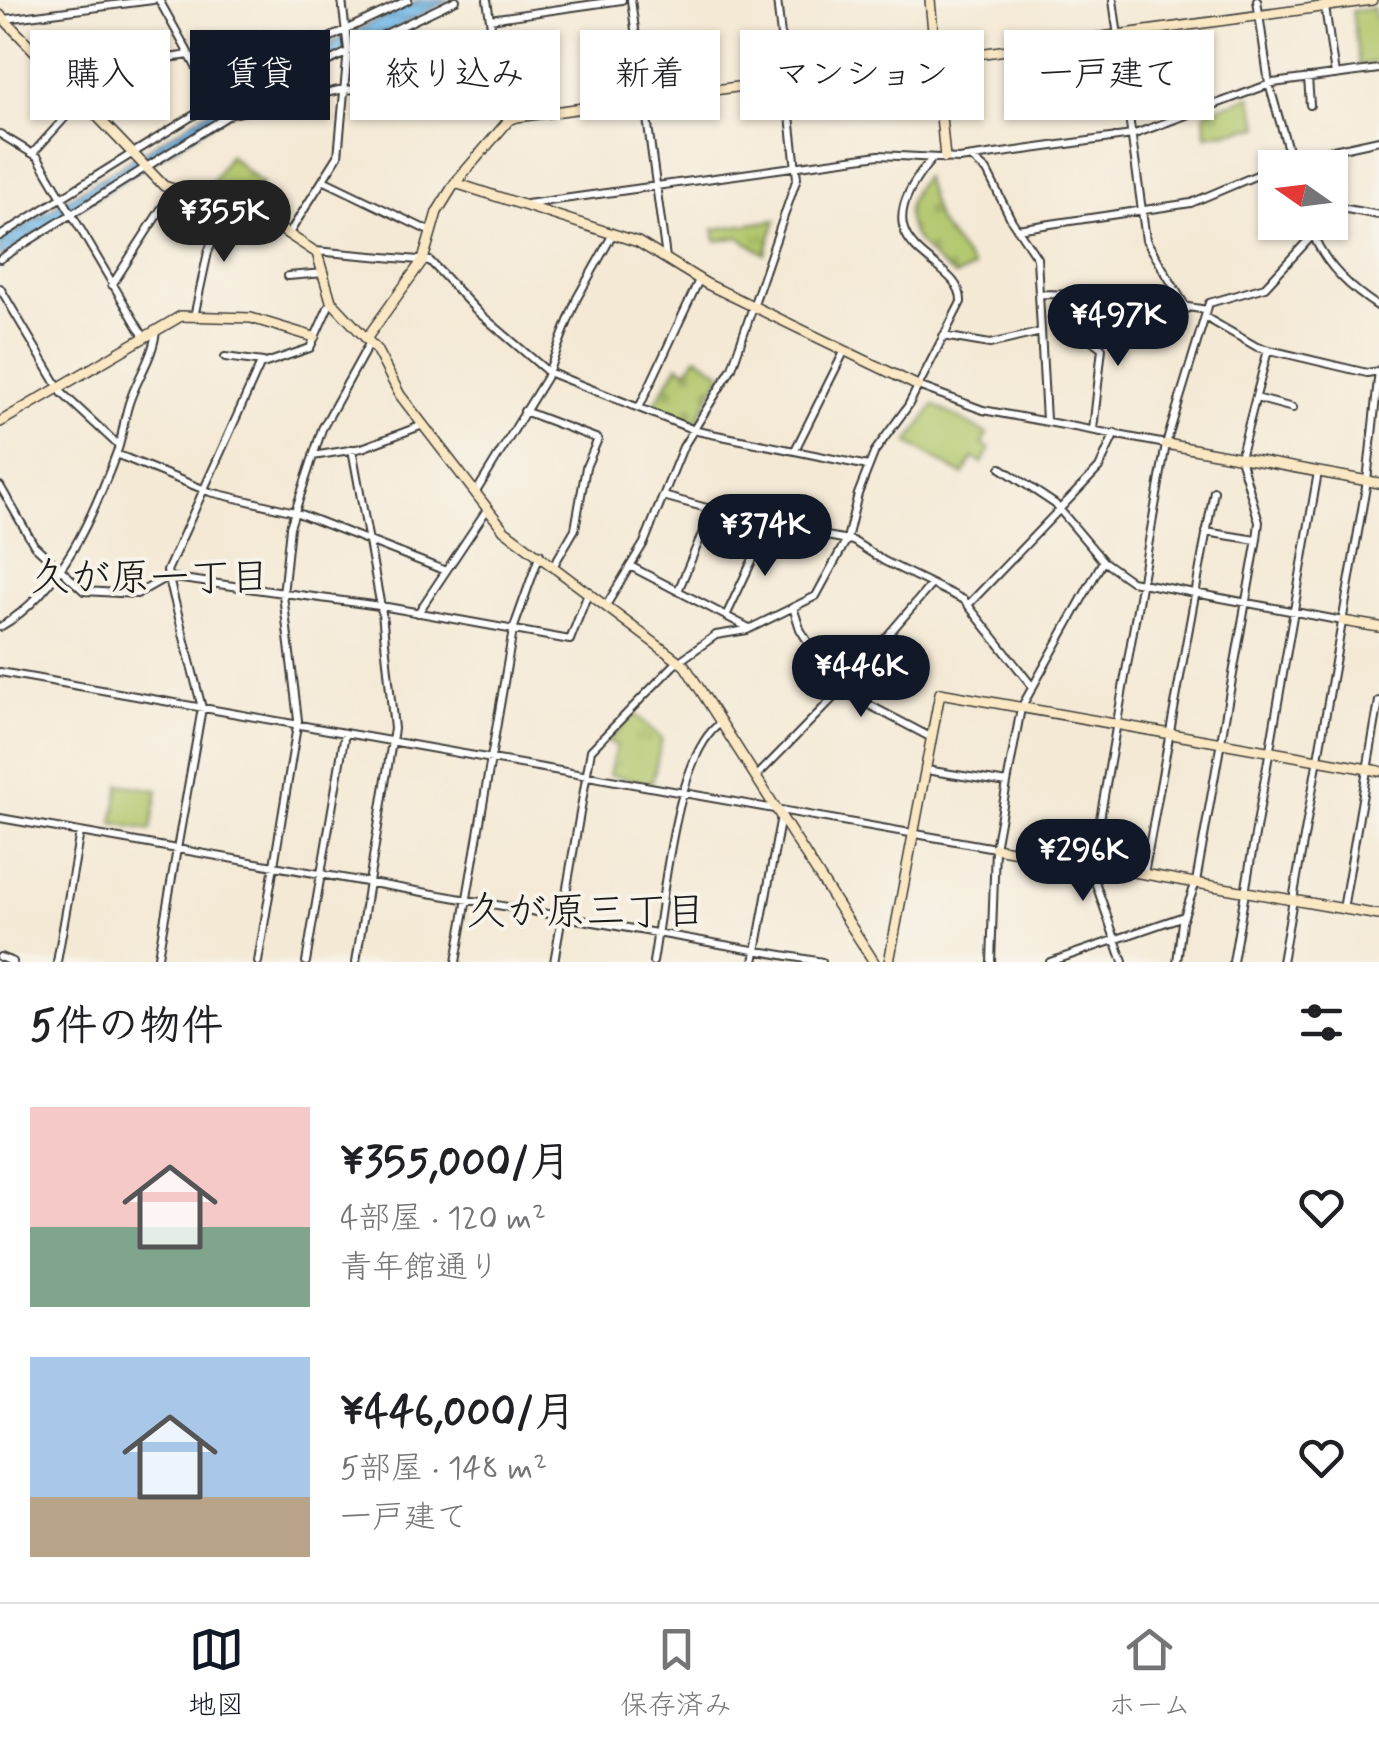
<!DOCTYPE html>
<html lang="ja">
<meta charset="utf-8">
<style>
:root{--surface:#fff;--page:#f2f2f2;--text:#202124;--muted:#757577;--line:#e0e0e0;--accent:#111827}
body{margin:0;font-family:Mynerve,"Klee One",sans-serif;background:var(--page);color:var(--text);height:100vh;display:flex;flex-direction:column;font-size:38px;white-space:nowrap}
*{box-sizing:border-box;margin:0}
p{font-size:32px;color:var(--muted)}
.icon{flex:none;width:55px;height:55px;fill:none;stroke:currentColor;stroke-width:2;stroke-linecap:round;stroke-linejoin:round}
.map{position:relative;height:962px;overflow:hidden}
.details{display:flex;flex-direction:column;background:var(--surface);flex:1}
.details>*{flex:none}
.hud{position:absolute;left:30px;top:30px;width:1320px;height:90px;display:flex;gap:20px}
.needle{width:65px;rotate:284deg}
.buttons{position:absolute;left:1258px;top:150px;display:grid;gap:20px}
.buttons a{display:grid;place-items:center;width:90px;height:90px;border-radius:0px;background:var(--surface);box-shadow:0 2px 8px #0004;font-size:50px}
.price{position:absolute;translate:-50% -85px;padding:0 22px;border-radius:35px;background:var(--accent);color:#fff;font-size:32px;line-height:65px;filter:drop-shadow(0 2px 5px #0008)}
.price::after{content:'';position:absolute;left:50%;top:60px;width:30px;height:22px;margin-left:-15px;background:inherit;clip-path:polygon(0 0,100% 0,50% 100%)}
.price.on{background:#222;color:#fff}
ul{padding:0;list-style:none}
li{display:flex;align-items:center;gap:30px;height:250px;padding:0 30px}
li span{display:grid;place-items:center;flex:none;width:280px;height:200px;border-radius:0px;color:#555}
li>.icon{margin-inline-start:auto}
span .icon{width:120px;height:120px;fill:#fffc;stroke-width:1}
li b{font-size:42px}
h2{display:flex;justify-content:space-between;align-items:center;height:120px;padding:0 30px;font-size:42px}
.pill{padding:0 35px;border-radius:0px;background:var(--surface);box-shadow:0 2px 8px #0004;font-size:35px;line-height:90px}
.pill.on{background:var(--accent);color:#fff}
.tab-bar{display:flex;justify-content:space-around;align-items:center;height:140px;border-top:2px solid var(--line);background:var(--surface);font-size:28px;color:var(--muted)}
.tab-bar a{display:grid;justify-items:center;gap:5px}
.tab-bar .on{color:var(--accent)}
.map>svg:first-child{display:block}
</style>
<div class="map">
<svg width="1379" height="962" viewBox="0 0 1379 962">
<defs>
<pattern id="cemetery-stones" width="16" height="16" patternUnits="userSpaceOnUse" patternTransform="scale(2.5)"><rect width="16" height="16" fill="#b1c66a"/><path d="M2 7V4a2 2 0 0 1 4 0v3zM10 15v-3a2 2 0 0 1 4 0v3z" fill="#98aa5b"/></pattern>
<pattern id="park-tufts" width="24" height="20" patternUnits="userSpaceOnUse" patternTransform="scale(2.5)"><rect width="24" height="20" fill="#b1c66a"/><path d="M3 7l-1-3M5 7V3M7 7l1-3M15 17l-1-3M17 17v-4M19 17l1-3" fill="none" stroke="#98aa5b"/></pattern>
<pattern id="water-rules" width="6" height="5" patternUnits="userSpaceOnUse" patternTransform="scale(2.5)"><rect width="6" height="5" fill="#71b8e8"/><path d="M0 2.5h6" fill="none" stroke="#5c95bb"/></pattern>
</defs>
<rect width="100%" height="100%" fill="#f7f3e8"/>
<filter id="ink" filterUnits="userSpaceOnUse"><feTurbulence type="fractalNoise" baseFrequency=".01" numOctaves="2"/><feDisplacementMap in="SourceGraphic" scale="20" xChannelSelector="R" yChannelSelector="G"/><feConvolveMatrix kernelMatrix="1 2 1 2 8 2 1 2 1" color-interpolation-filters="sRGB"/></filter>
<filter id="wash" filterUnits="userSpaceOnUse"><feTurbulence type="fractalNoise" baseFrequency=".0048" numOctaves="4" result="noise"/><feDisplacementMap in="SourceGraphic" scale="40" xChannelSelector="R" yChannelSelector="G"/><feGaussianBlur stdDeviation="2.25" result="paint"/><feColorMatrix in="noise" values="0 0 0 0 0 0 0 0 0 0 0 0 0 0 0 0 0 1.4 0 .05"/><feComposite in="paint" operator="in"/></filter>
<g filter="url(#wash)">
<rect width="100%" height="100%" fill="#f4e9d5"/>
<path fill="#b1c66a" stroke="#667143" stroke-width="2.5" d="M1373,8L1379,29V62L1359,65L1352,11Z
M934,405L987,434L982,444L990,449L982,463L973,458L963,475L908,443Z
M120,784L158,790L151,830L113,823Z"/>
<path fill="url(#cemetery-stones)" stroke="#667143" stroke-width="2.5" d="M229,155L262,184L252,199L217,188L214,194L206,192Z
M924,177L938,222L974,268L955,276C919,249 887,220 924,177Z
M697,356L722,373L695,424L654,405L678,365L687,370Z"/>
<path fill="url(#park-tufts)" stroke="#667143" stroke-width="2.5" d="M397,29L400,40L375,47L379,85L349,86L353,49Z
M1251,96L1260,127L1206,135L1205,112Z
M776,220L765,254L739,237L716,241L714,229Z
M635,714L662,739L652,783L609,775L616,745L607,742Z"/>
<path fill="url(#water-rules)" stroke="#466a82" stroke-width="2.5" d="M419,0H450L229,113L0,258V241L280,67Z"/>
</g>
<g filter="url(#ink)">
<g fill="none" stroke-linecap="round" stroke-linejoin="round">
<g stroke="#3c3b38" stroke-width="10">
<path id="street" d="M159,0L215,101
M487,0L505,117
M631,0L666,258
M1113,0L1146,240L1187,309
M1257,0L1269,84L1291,160
M1325,7L1335,75
M5,19L153,0
M490,19L622,0
M57,73L190,55
M1308,78L1310,105
M237,113L339,90L428,86L503,114
M0,134L38,157L144,337
M33,153L81,100
M972,158L987,171L1012,221L1037,258L1046,420
M1297,158L1299,168
M323,180L431,232
M527,204L879,155L959,159L1132,135L1273,83L1379,69
M1330,206L1379,215
M1309,222C1319,260 1348,287 1379,307
M1017,229L1191,203L1297,158L1379,140
M288,235L338,156L348,50L342,0
M0,236L279,62L408,0
M315,251L430,261L479,313L548,372L697,431L868,466
M0,259L269,90L456,0
M288,276L324,273
M112,285L174,189
M0,288L62,393L118,445
M1041,294L1118,296L1207,310
M194,317L208,252L228,206
M1205,317L1257,347L1367,373L1379,371
M1082,333L1102,348L1093,430
M943,336L990,344L1041,332
M225,357L263,362
M918,386L983,410L1166,444
M1256,398L1293,408
M639,408L699,280
M524,411L598,439L586,467L575,529L554,565
M352,449L382,613L394,729L356,962
M795,450L844,352
M116,454L210,492L295,512L446,571
M313,456L362,448L423,425
M1001,468L1055,504L1103,561L1131,581L1343,621
M0,486L34,545L84,591L137,594L167,577L387,607L570,640L589,591
M476,492L546,378L577,298L613,234
M663,496L769,525L853,541L884,561L964,600L1032,686
M1206,532L1256,540
M630,566L749,628
M678,591L712,510
M607,604L644,543L683,447L732,368L797,178L777,0
M968,605L1099,468L1115,433
M793,607L800,629L835,687L930,737
M418,613L488,508
M726,616L769,525
M0,627C62,591 94,514 118,449C123,434 124,418 129,403C137,378 153,358 156,331
M0,672L995,848
M926,770L1007,783
M756,777L840,691L931,585
M0,818L822,962
M1144,874L1214,491
M1343,909L1379,701
M0,957L13,962
M57,962L80,832
M157,962L202,708L167,571L260,365L310,348L331,301
M258,962L298,720L283,595L290,527L322,429L370,342
M306,962L345,733
M456,962L513,630L540,554
M554,962L591,750L674,665L716,635L747,630L816,596L847,539L858,494L875,451L908,406L961,302C963,256 851,254 931,160
M653,962C663,907 675,752 721,723
M754,962L781,816
M991,962L995,848L1021,708L1103,561
M1050,962L1184,916
M1123,962L1091,870L1166,444L1209,303L1265,287L1312,236
M1177,962L1182,922L1196,882L1257,539L1259,522L1240,458L1268,350
M1233,962L1318,472
M1282,962L1367,481L1379,370"/>
</g>
<g stroke="#3c3b38" stroke-width="12">
<path id="secondary" d="M930,0L945,158
M0,15L164,186L262,217L317,253L331,301L376,349L400,395L504,530L685,666L874,962
M455,183L638,242L707,284L918,386
M366,339L423,260L437,212L455,183L509,120L517,117L1372,0
M0,422L181,316L251,318L314,337
M1166,444L1379,483
M1343,621L1379,627
M995,848L1379,915
M889,962L940,693L1379,771"/>
</g>
<use href="#street" stroke="#fff" stroke-width="6"/>
<use href="#secondary" stroke="#fae7c3" stroke-width="9"/>
</g>
</g>
<g text-anchor="middle" dominant-baseline="central" stroke-width="8" stroke-linejoin="round" paint-order="stroke">
<g font-size="40" fill="#1c1c1c" stroke="#f7f3e8">
<text x="150" y="579">久が原一丁目</text>
<text x="586" y="913">久が原三丁目</text>
</g>
</g>
</svg>
<div class="buttons">
<a><svg class="needle" viewBox="-14 -14 28 28"><path d="M0-13l5 13h-10z" fill="#e53935"/><path d="M0 13l5-13h-10z" fill="#757577"/></svg></a>
</div>
<b class="price on" style="left:224px;top:265px">¥355K</b>
<b class="price" style="left:1118px;top:369px">¥497K</b>
<b class="price" style="left:765px;top:579px">¥374K</b>
<b class="price" style="left:861px;top:720px">¥446K</b>
<b class="price" style="left:1083px;top:904px">¥296K</b>
<div class="hud">
<a class="pill">購入</a>
<a class="pill on">賃貸</a>
<a class="pill">絞り込み</a>
<a class="pill">新着</a>
<a class="pill">マンション</a>
<a class="pill">一戸建て</a>
</div>
</div>
<section class="details">
<h2>5件の物件<svg class="icon" aria-label="filters" viewBox="0 0 24 24"><path d="M4 7h16M4 17h16"/><circle cx="9" cy="7" r="2"/><circle cx="15" cy="17" r="2"/></svg></h2>
<ul>
<li><span style="background:linear-gradient(#f6c9c9 60%,#7fa58c 0)"><svg class="icon" aria-label="home" viewBox="0 0 24 24"><path d="M3 11l9-7 9 7M6 9v11h12V9"/></svg></span><div><b>¥355,000/月</b><p>4部屋 · 120 m²</p><p>青年館通り</p></div><svg class="icon" aria-label="heart" viewBox="0 0 24 24"><path d="M12 20l-8-8c-3-5 5-10 8-4 3-6 11-1 8 4z"/></svg></li>
<li><span style="background:linear-gradient(#a9c7e8 70%,#b9a48a 0)"><svg class="icon" aria-label="home" viewBox="0 0 24 24"><path d="M3 11l9-7 9 7M6 9v11h12V9"/></svg></span><div><b>¥446,000/月</b><p>5部屋 · 148 m²</p><p>一戸建て</p></div><svg class="icon" aria-label="heart" viewBox="0 0 24 24"><path d="M12 20l-8-8c-3-5 5-10 8-4 3-6 11-1 8 4z"/></svg></li>
</ul>
</section>
<nav class="tab-bar">
<a class="on"><svg class="icon" aria-label="map" viewBox="0 0 24 24"><path d="M3 6l6-2 6 2 6-2v14l-6 2-6-2-6 2zM9 4v14M15 6v14"/></svg>地図</a>
<a><svg class="icon" aria-label="saved" viewBox="0 0 24 24"><path d="M7 4h10v16l-5-4-5 4z"/></svg>保存済み</a>
<a><svg class="icon" aria-label="home" viewBox="0 0 24 24"><path d="M3 11l9-7 9 7M6 9v11h12V9"/></svg>ホーム</a>
</nav>
